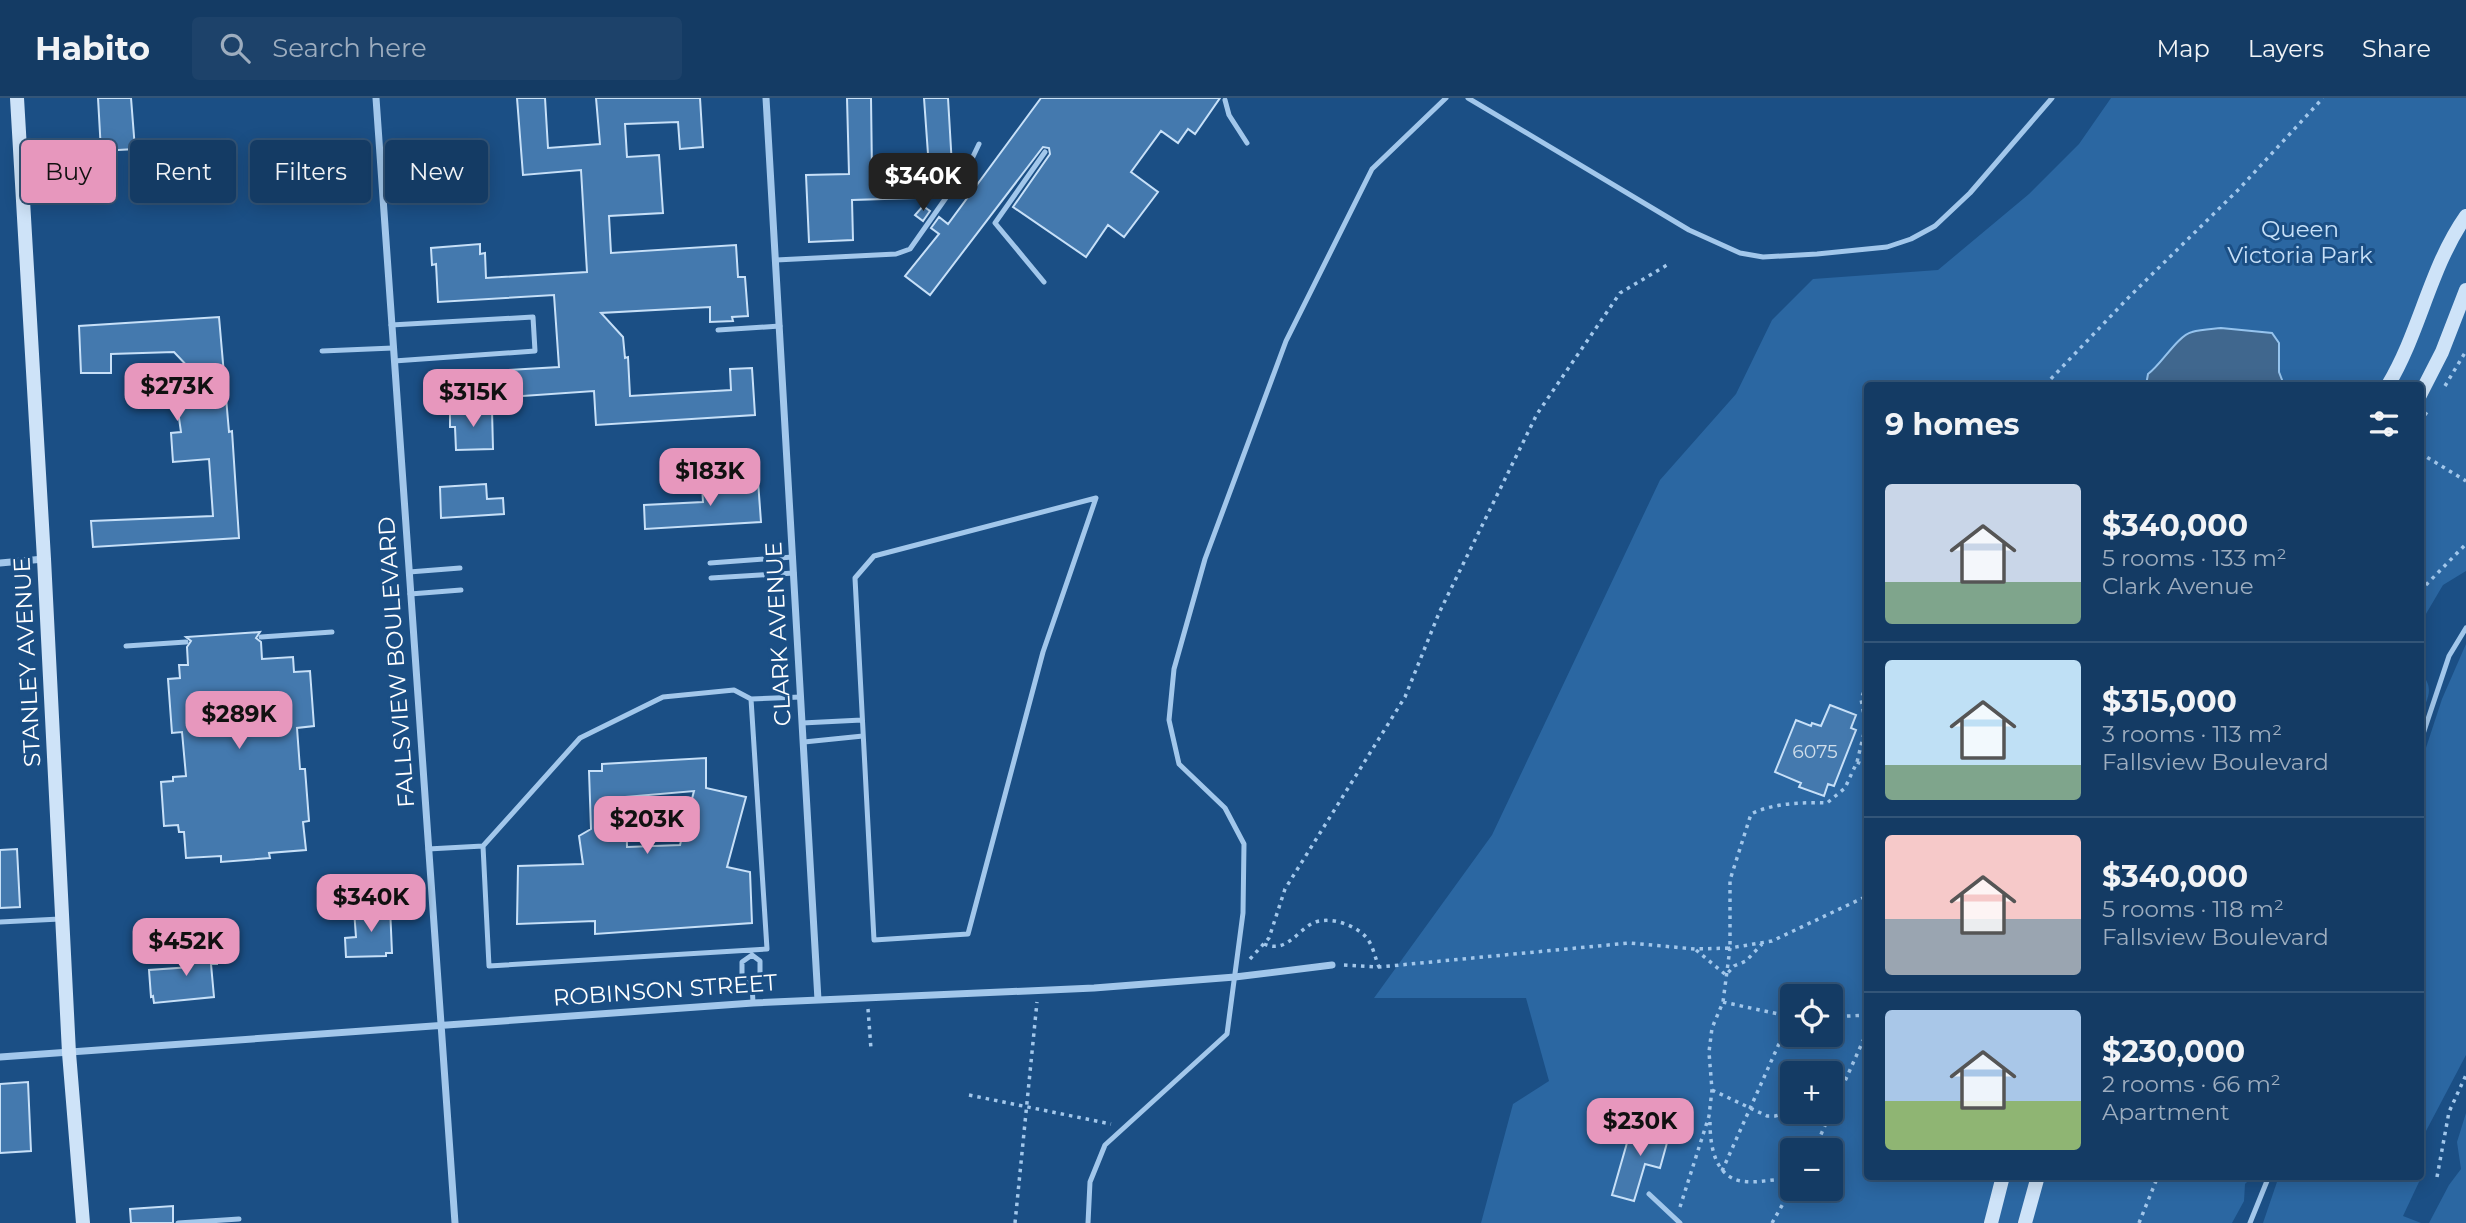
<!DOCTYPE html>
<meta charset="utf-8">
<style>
:root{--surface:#143b64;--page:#1d426a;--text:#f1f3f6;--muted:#9dadbf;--line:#335578;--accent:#e797bd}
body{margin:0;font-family:Montserrat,sans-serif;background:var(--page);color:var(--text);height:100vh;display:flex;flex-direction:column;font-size:26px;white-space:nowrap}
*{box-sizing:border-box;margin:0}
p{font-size:23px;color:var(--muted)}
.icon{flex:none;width:38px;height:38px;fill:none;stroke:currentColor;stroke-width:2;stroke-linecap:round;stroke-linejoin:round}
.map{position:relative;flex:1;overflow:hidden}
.side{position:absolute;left:1864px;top:284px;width:560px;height:798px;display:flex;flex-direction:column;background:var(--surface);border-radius:7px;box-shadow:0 4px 18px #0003,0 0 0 2px var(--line)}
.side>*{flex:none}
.hud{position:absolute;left:21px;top:42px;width:665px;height:63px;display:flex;gap:14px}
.fabs{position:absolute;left:1780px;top:886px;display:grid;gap:14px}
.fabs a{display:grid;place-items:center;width:63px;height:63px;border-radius:7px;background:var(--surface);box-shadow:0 4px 18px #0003,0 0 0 2px var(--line);font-size:35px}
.price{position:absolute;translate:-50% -60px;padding:0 16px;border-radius:14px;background:var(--accent);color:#111;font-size:23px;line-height:46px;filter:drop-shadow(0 2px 4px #0008)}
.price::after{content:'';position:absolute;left:50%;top:42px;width:21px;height:16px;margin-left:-10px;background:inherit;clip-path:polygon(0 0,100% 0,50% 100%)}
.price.current{background:#222;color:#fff}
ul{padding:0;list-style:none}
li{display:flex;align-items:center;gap:21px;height:175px;padding:0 21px}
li+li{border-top:2px solid var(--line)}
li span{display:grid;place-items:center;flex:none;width:196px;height:140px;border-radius:7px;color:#555}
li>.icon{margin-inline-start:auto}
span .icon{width:84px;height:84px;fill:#fffc;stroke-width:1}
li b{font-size:30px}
h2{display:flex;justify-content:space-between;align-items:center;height:84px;padding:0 21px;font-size:30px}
.tag{padding:0 24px;border-radius:7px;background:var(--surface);box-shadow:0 4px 18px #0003,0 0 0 2px var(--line);font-size:24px;line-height:63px}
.tag.current{background:var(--accent);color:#111}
header{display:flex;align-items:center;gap:42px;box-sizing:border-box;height:98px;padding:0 35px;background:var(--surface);border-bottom:2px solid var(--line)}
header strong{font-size:33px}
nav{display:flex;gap:38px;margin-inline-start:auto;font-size:24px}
.search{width:490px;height:63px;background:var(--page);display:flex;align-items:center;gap:18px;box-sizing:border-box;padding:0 24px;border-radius:7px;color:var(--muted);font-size:26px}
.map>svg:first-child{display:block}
</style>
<header>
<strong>Habito</strong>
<div class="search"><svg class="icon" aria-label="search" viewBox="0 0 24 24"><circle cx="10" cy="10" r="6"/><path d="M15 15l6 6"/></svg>Search here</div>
<nav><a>Map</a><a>Layers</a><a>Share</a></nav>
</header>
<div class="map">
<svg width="2466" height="1125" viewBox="0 0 2466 1125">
<rect width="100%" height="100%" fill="#1b4f85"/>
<path fill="#2b67a2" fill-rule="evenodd" d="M2111,0H2466V473L2443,487L2420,526V287H1867V1078H2253L2245,1086L2244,1103L2232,1125H1481L1513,1006L1549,983L1526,900H1374L1492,737L1660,382L1736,296L1772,222L1813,181L1938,172L2029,96L2079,46ZM1792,898H1830V936H1792ZM1792,975H1830V1013H1792ZM1792,1052H1830V1090H1792Z
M2466,546V957L2426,1033L2420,1035V668L2442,601Z
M2420,574C2436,591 2427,600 2420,620Z
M2466,1015V1125H2429L2449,1087L2461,1071L2457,1044Z
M2420,1067L2426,1069L2403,1118L2421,1125H2263L2279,1078H2420Z"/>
<path fill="#40678e" stroke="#95c3ed" stroke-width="2" d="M2221,230L2272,235L2279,245V274L2284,287H2146L2148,276C2162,266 2177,238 2192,234C2201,231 2212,231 2221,230Z"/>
<path fill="#4479ae" stroke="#c7e0f8" stroke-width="2" fill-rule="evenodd" d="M98,0H131L135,51L101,53Z
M517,0H545L548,50L600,46L596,0H700L703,49L680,51L678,24L625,26L627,59L659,57L663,115L609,118L611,155L736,147L738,179H745L748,218L732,219L733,223L710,224V209L601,215L623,239L625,260L628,259L630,298L731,292L730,271L752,270L755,317L596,327L594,293L478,301L477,274L559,269L554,197L438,204L436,166L432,167L431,150L480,146V156L485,155L486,180L587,174L581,72L523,77Z
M847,0H871L872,75L915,74L916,100L852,102L853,142L809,144L806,77L849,76Z
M924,0H948L952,68L929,70Z
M1041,0H1220L1195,36L1188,31L1178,45L1161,33L1131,74L1158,94L1124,139L1108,127L1086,159L1013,109L1050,56L1049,50L1043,49L930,197L905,178L939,136L931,130L939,119L948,126Z
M92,86V102L55,104L54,88Z
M923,108L930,113L923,123L915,117Z
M219,219L229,334L232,333L239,440L93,449L91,423L213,418L209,361L173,364L171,335L181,334L178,313L193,295L191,272L174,254L111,256V275H81L79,228Z
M492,312L493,351L456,352L455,329H450V313Z
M758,383L761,424L645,431L644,407L703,404L702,387Z
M486,386L487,401L503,400L504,416L441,420L440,389Z
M260,534L256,540L261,544L262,561L293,559L294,574L310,573L314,628L297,630L300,671H305L309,723L303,724L306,752L269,755L270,760L221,764V758L186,760L184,734H179L178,727L164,728L161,684L173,683V679L186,678L182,634L172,635L168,581L180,580L179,567H188L187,549L191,543L186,539Z
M1830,607L1856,617L1851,630L1856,632L1834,688L1828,686L1824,698L1799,689L1801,685L1775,674L1796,622L1811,628L1812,625L1821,628Z
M706,660V690L746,699L727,769L750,774L752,825L595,836V823L517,826L518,768L583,766L579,738L591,731L589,673H602V666ZM694,693L680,747L627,749L626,699Z
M17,751L20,809L0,810V752Z
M390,809L392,855H386V858L346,859L345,840L356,839L354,812Z
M215,845L217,866H211L214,899L154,905L153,898L151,899L149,872L191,869L190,850L199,849V846Z
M28,984L31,1053L0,1055V986Z
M1633,1024L1670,1034L1660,1070L1645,1066L1634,1103L1612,1097Z
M173,1108V1125H131L130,1111Z"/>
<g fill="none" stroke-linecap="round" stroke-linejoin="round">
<path stroke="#a2c7eb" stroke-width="3.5" stroke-dasharray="3.5 5" stroke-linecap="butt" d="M2045,287L2130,198L2239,91L2323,0
M2445,288L2466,253
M2420,324L2429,311
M2420,355L2466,383
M2420,493L2466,446
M1857,664L1867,668
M1264,846C1285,855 1295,836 1311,826C1327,817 1354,826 1366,839C1373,847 1375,860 1379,869
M1696,852L1726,877L1734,868L1746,863L1762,846
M1250,861L1269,840L1285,791L1405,599L1439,515L1537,316L1620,195L1667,167
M1344,867L1379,869L1629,845L1695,851L1730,850V782L1751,716C1773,705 1803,704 1827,705L1845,690L1857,664L1866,627L1861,601L1867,586
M1723,904L1792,919
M868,911L871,951
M1830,919L1867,917
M1712,992L1767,1018H1775L1794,1013
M969,997L1111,1026
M1813,1013L1828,1022
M1710,1024C1710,1046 1714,1078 1741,1083C1757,1086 1776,1080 1792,1081
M1814,1052L1867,934
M1722,1073L1791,919
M2437,1079L2449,1014L2466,977
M1680,1109L1709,1018L1712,992L1709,954L1712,930L1723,904L1730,850L1772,843L1867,798
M1015,1125L1037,904
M1772,1125L1792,1090
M2139,1125L2158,1078"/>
<path stroke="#a2c7eb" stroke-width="5" d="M1468,0L1689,132L1740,155L1763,159L1817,156L1887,149L1911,141L1935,128L1970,95L2052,0
M1225,2L1229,17L1247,45
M776,162L896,156L910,151L969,67L979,46
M1044,184L995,125L1045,54
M391,227L533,219L535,253L394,263
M718,232L780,228
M322,253L393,250
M1096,400L1043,554L968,836L874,842L855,480L874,458Z
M710,465L793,459
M409,474L460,470
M711,480L794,475
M410,496L461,492
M261,539L332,534
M126,548L186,544
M734,592L751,601L767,851L489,868L483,748L580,640L663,599Z
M751,601L801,599
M802,625L862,622
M804,644L863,638
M2420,645L2449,558L2466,530
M428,751L483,748
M0,824L60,821
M752,857L742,864V880L752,885
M752,857L760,863V881L752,885
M752,885L753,905
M1649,1096L1680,1125
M178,1125L239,1121
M1088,1125L1090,1084L1105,1047L1227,936L1243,815L1244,746L1225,710L1179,666L1169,622L1174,571L1205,461L1286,243L1372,71L1446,0
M2250,1125L2269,1078"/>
<path stroke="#a2c7eb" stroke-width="7" d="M376,0L455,1125
M766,0L818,902
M0,465L44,461
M0,959L753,905L1094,890L1235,879L1332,867"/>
<path stroke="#cee3f8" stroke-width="14" d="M17,0L44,461L69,955L83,1125
M2388,287C2420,234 2430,169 2466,118
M2420,297L2442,254L2466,192
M1991,1125L2003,1078
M2025,1125L2038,1078"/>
</g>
<g text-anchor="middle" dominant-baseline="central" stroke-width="6" stroke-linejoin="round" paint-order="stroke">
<g font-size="19" fill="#d0deeb">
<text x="1815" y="653">6075</text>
</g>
<g font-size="23" fill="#c7e0f8" stroke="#1b4f85">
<text x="2300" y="131">Queen<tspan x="2300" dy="26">Victoria Park</tspan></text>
</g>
<g font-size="23" fill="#fff" stroke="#1b4f85">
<text transform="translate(778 536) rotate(-93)">CLARK AVENUE</text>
<text transform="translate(27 564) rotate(-93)">STANLEY AVENUE</text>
<text transform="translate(396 564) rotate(-94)">FALLSVIEW BOULEVARD</text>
<text transform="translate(665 892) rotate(-4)">ROBINSON STREET</text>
</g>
</g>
</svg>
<div class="fabs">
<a><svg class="icon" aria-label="locate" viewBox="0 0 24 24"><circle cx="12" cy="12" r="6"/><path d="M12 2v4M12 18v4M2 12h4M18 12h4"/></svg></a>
<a>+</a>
<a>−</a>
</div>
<b class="price current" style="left:923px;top:115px">$340K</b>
<b class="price" style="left:177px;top:325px">$273K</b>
<b class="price" style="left:473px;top:331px">$315K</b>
<b class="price" style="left:710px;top:410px">$183K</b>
<b class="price" style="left:239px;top:653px">$289K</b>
<b class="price" style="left:647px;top:758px">$203K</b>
<b class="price" style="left:371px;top:836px">$340K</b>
<b class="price" style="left:186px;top:880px">$452K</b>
<b class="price" style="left:1640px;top:1060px">$230K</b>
<div class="hud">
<a class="tag current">Buy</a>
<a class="tag">Rent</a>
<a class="tag">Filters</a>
<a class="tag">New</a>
</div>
<section class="side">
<h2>9 homes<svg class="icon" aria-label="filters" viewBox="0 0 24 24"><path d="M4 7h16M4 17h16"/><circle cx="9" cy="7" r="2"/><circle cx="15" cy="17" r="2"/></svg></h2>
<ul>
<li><span style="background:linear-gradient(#c9d6e8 70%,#7fa58c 0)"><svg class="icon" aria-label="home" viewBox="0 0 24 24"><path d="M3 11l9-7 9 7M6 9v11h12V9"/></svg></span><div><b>$340,000</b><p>5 rooms · 133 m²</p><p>Clark Avenue</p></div></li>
<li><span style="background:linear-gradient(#bfe0f5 75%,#7fa58c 0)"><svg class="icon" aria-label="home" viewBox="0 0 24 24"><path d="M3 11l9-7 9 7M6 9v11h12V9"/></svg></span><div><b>$315,000</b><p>3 rooms · 113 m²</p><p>Fallsview Boulevard</p></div></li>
<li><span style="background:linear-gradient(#f6c9c9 60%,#9aa5b1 0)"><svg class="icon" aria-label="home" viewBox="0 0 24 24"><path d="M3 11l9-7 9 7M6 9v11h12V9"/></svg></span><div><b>$340,000</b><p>5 rooms · 118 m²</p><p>Fallsview Boulevard</p></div></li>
<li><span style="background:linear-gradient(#a9c7e8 65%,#8fb573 0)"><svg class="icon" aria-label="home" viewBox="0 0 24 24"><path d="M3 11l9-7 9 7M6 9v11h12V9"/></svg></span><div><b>$230,000</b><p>2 rooms · 66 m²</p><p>Apartment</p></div></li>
</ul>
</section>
</div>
